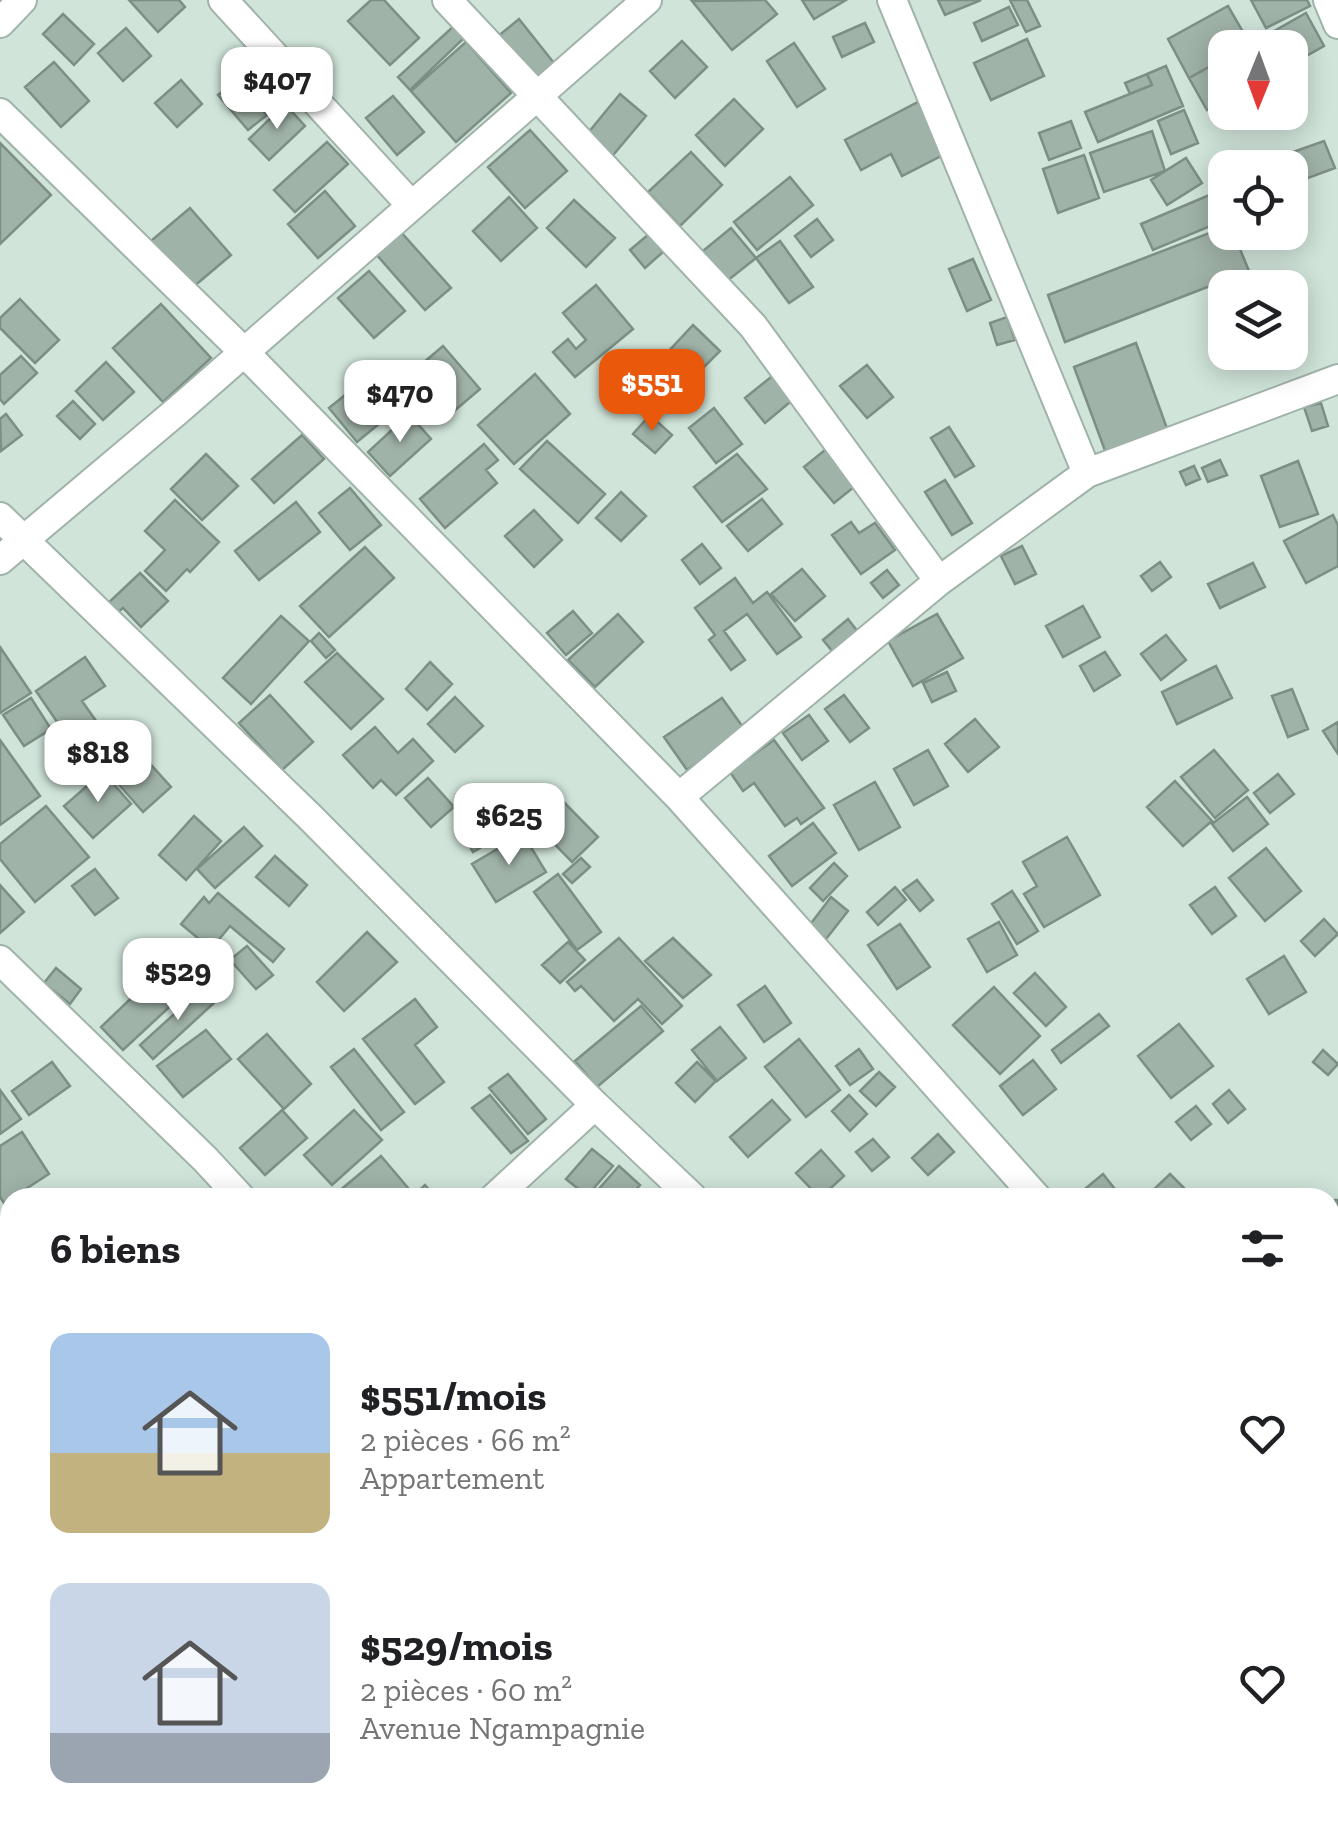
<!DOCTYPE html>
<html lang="fr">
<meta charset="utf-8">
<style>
:root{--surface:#fff;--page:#f6f6f6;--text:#202124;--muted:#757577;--accent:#ea580c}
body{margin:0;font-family:"Zilla Slab",serif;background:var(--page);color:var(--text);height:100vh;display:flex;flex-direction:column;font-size:38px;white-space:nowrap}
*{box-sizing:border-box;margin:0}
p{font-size:32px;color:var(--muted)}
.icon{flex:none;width:55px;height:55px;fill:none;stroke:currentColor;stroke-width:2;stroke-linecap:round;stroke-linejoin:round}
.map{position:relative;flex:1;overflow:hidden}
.details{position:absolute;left:0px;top:1188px;width:1340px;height:642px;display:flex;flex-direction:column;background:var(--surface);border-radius:30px 30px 0 0;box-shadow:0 5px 25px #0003}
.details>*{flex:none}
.needle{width:65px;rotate:181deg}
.buttons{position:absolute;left:1208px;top:30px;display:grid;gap:20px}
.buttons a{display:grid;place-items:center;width:100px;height:100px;border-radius:20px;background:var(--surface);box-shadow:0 5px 25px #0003;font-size:50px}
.price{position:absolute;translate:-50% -85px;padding:0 22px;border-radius:20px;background:#fff;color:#222;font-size:32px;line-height:65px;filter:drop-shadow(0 2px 5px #0008)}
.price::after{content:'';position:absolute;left:50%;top:60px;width:30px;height:22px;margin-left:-15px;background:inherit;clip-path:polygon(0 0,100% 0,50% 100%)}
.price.current{background:var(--accent);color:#fff}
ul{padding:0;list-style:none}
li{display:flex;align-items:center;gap:30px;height:250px;padding:0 50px}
li span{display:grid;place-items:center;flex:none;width:280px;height:200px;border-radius:20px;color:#555}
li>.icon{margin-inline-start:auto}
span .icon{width:120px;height:120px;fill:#fffc;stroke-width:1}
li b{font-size:42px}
h2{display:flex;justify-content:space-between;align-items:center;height:120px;padding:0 50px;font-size:42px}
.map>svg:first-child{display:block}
</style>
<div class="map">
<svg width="1338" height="1829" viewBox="0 0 1338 1829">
<rect width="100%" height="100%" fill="#d0e4d9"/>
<path fill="#a0b3a8" stroke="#7d8f85" stroke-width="2.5" d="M129,0H179L185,7L158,32Z
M371,0H384L419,38L390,65L348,21Z
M765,0L777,14L732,50L692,1Z
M802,0H846L814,19Z
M938,0H981L945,15Z
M1010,0H1027L1040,26L1026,32Z
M1251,0H1307L1310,6L1266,28Z
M1228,6L1250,44L1244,48H1225V58L1189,78L1168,39Z
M1009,7L1018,25L982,41L974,23Z
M1306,13L1324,46L1290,65V48H1244Z
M63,14L94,44L74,65L43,34Z
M519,19L554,63L531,82L496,38Z
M865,23L874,42L842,57L833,37Z
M455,25L466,36L410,90L398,77Z
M126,28L151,56L123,81L98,53Z
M1027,39L1044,76L991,100L974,63Z
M682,41L707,67L675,98L650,71Z
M466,42L511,93L456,142L411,91Z
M794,43L825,89L797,107L767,61Z
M1225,58V101L1207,110L1189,78Z
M54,62L89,101L61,127L25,87Z
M1166,66L1183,106L1098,142L1085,112L1152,85L1147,74Z
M1147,74L1152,85L1130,94L1125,83Z
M181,80L202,104L177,127L155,103Z
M237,80L267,115L248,130L218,95Z
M620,94L646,116L609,160L583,139Z
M393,96L424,132L397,155L366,118Z
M734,99L763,129L725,166L696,135Z
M918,102L945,154L902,176L891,154L861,170L845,140Z
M285,104L305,126L269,160L249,139Z
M1184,110L1198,143L1171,154L1158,121Z
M1071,121L1081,148L1049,160L1039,133Z
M530,130L567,171L525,208L488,167Z
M1152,131L1165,171L1104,192L1090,153Z
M1324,141L1335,168L1300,181L1290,153Z
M327,142L348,164L295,212L274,190Z
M0,143L51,195L0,244Z
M691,152L722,185L680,226L648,192Z
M1084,155L1099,198L1058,213L1043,169Z
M1186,158L1202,183L1167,205L1151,180Z
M790,177L813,205L757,250L734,222Z
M325,191L355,226L318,258L288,224Z
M1219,191L1225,205V220L1153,250L1141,224Z
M509,197L537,228L501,261L473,231Z
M574,200L615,238L586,267L547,228Z
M190,208L231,255L192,288L151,241Z
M817,219L833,240L811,257L795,236Z
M1225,227V232H1233L1249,271L1065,342L1048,295Z
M731,228L756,258L727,281L703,251Z
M400,231L451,288L425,310L375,253Z
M649,234L663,252L645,268L630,250Z
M780,241L813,287L789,303L756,258Z
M973,259L991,300L967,311L949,269Z
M369,271L405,311L374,338L338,298Z
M596,285L633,329L575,377L553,352L568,339L576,349L586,340L563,313Z
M20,299L59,340L35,363L0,328V318Z
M161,304L211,358L163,402L113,348Z
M1007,317L1015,340L997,345L990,323Z
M693,325L720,351L694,377L667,353Z
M1136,343L1169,434L1107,456L1074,367Z
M443,346L480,389L453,412L416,369Z
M21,356L37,373L4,404L0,399V375Z
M663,360L684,384L654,409L634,385Z
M106,362L134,392L103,420L76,391Z
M867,365L893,397L867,418L840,386Z
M380,367L408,400L357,442L329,408Z
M776,373L796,397L765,423L745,398Z
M535,374L570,414L514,464L478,425Z
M73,401L95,424L80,439L57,416Z
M1321,403L1328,426L1312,431L1304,407Z
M714,408L742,444L716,463L689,428Z
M6,414L22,435L1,451L0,419Z
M409,414L431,439L390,476L368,452Z
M650,415L672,435L655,453L633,434Z
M949,427L974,466L955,477L931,438Z
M302,435L324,459L274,503L252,479Z
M547,441L605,494L578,523L520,469Z
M484,444L498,460L486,470L497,483L445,528L420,499Z
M830,446L859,483L834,503L804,467Z
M206,454L238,486L202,520L171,489Z
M737,454L767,489L722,522L694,487Z
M1220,460L1227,475L1208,482L1202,468Z
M1298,461L1318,514L1280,527L1261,476Z
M1194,466L1200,479L1186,485L1180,472Z
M945,480L972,523L952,535L925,492Z
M350,488L381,525L350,550L319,513Z
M621,492L646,516L621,541L596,518Z
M762,499L782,524L748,551L727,526Z
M175,500L219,542L190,572L187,569L166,591L145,571L165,550L145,531Z
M296,502L320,532L259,580L235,551Z
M534,510L562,540L534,567L505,536Z
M1333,515L1338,525V566L1306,583L1284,541Z
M851,522L859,533L875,523L895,550L861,574L832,535Z
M702,544L721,568L700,584L682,560Z
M1022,546L1036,574L1015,584L1001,556Z
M365,547L394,578L329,637L300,606Z
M1160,562L1171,577L1152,591L1141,576Z
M1253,563L1265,587L1220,608L1208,584Z
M802,569L825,596L795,621L771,594Z
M887,570L899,585L883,598L871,583Z
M140,573L168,601L141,627L123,608L113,616L104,607Z
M735,578L753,603L767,592L801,637L777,654L747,614L724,631L745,660L731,670L709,640L715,635L695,608Z
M1083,606L1100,637L1063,657L1046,626Z
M573,611L592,633L566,655L547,633Z
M618,614L643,642L595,687L568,660Z
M937,614L963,658L913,686L888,641Z
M281,616L309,641L251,704L223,678Z
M848,619L862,637L837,657L823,640Z
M319,633L335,650L326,658L311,641Z
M1166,635L1186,660L1161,680L1141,654Z
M0,647L31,693L0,713Z
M1105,652L1120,675L1094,691L1080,666Z
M337,653L383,699L351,729L305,682Z
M85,657L105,686L82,701L106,735L79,754L36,691Z
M430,662L452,684L427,710L406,689Z
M1216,666L1232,698L1177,724L1162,692Z
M947,672L956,691L932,702L923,683Z
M1292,689L1308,729L1288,737L1272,696Z
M270,695L313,742L282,770L239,723Z
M844,695L869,728L850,742L825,709Z
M455,697L483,726L455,752L428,724Z
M31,698L51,729L24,746L3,715Z
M722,698L745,730L687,770L664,737Z
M809,715L828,741L802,760L783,733Z
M975,719L999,747L968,772L945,744Z
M1338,722V754L1323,731Z
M375,727L398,753L413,739L433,761L396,795L381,780L373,788L343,755Z
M0,740L40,796L0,825Z
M774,740L824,808L801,824L797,818L785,826L754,783L743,791L730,772Z
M135,747L171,787L143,812L107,771Z
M928,750L948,786L914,805L894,769Z
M1214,750L1248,790L1215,818L1181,777Z
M103,772L131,804L93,838L64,806Z
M1278,774L1294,794L1270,813L1254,793Z
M428,778L454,807L431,827L405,798Z
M1175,781L1212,821L1183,846L1147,807Z
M875,782L900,827L859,850L834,805Z
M547,785L598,837L572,862L521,810Z
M483,787L505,812L514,806L523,822L473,852L464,837L480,827L462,806Z
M1247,797L1268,824L1233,851L1212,824Z
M46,806L89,857L35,902L0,859V844Z
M194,816L221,841L186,880L159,855Z
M813,823L836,853L792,886L769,856Z
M244,827L262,846L215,888L197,869Z
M523,834L546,872L496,902L472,864Z
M1067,837L1100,895L1044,927L1024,894L1037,886L1023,862Z
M1266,848L1301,891L1265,921L1229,878Z
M275,856L307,885L289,906L256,877Z
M581,858L590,867L572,883L563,874Z
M834,863L847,876L823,901L810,888Z
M95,869L118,898L95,915L72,886Z
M558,874L601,932L577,950L534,892Z
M917,880L933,900L920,911L903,890Z
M0,885L24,912L0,933Z
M895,887L906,900L878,925L867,912Z
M1215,887L1236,916L1212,934L1190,905Z
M1012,891L1038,931L1017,944L992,904Z
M218,893L284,949L273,962L230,926L211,949L181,924L204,897L209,903Z
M831,897L848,911L826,939L809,926Z
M1324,919L1338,934L1315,956L1301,941Z
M999,922L1017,955L987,972L968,939Z
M900,924L930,967L897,989L868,945Z
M367,932L397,962L344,1011L317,982Z
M619,938L682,1006L662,1024L638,999L614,1021L581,986L575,991L567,982Z
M673,938L711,975L683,998L645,961Z
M568,942L585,960L560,983L542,965Z
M247,946L273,975L256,989L230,960Z
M1284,956L1306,992L1269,1014L1247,979Z
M169,962L192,986L123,1050L101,1027Z
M56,968L81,989L70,1004L44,983Z
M1035,973L1066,1007L1046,1026L1014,993Z
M765,986L791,1023L764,1042L738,1005Z
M994,987L1040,1036L1000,1074L953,1025Z
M203,988L216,1001L153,1059L140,1045Z
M415,999L437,1027L415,1045L444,1082L415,1104L363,1039Z
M641,1006L663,1031L597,1087L575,1061Z
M1099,1014L1109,1026L1061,1063L1052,1050Z
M1179,1024L1213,1066L1171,1098L1138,1056Z
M720,1027L746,1058L717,1081L692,1050Z
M206,1030L231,1059L183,1097L157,1066Z
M267,1034L311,1084L284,1109L238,1059Z
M799,1039L840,1090L806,1117L765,1067Z
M354,1049L404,1112L381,1130L331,1067Z
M859,1049L873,1069L850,1085L836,1066Z
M1323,1050L1338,1064L1328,1075L1313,1062Z
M1033,1060L1056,1089L1023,1115L1000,1086Z
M52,1062L70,1086L29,1115L12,1091Z
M697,1062L716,1081L695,1102L676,1083Z
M879,1072L895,1087L876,1106L860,1091Z
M508,1074L546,1119L528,1134L489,1088Z
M0,1090L21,1119L0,1134Z
M1229,1090L1245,1109L1228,1123L1213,1104Z
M490,1095L528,1141L511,1153L472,1108Z
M849,1095L867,1114L850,1131L832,1111Z
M772,1100L790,1120L748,1157L730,1137Z
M1196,1106L1211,1124L1191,1140L1176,1122Z
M282,1110L307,1138L265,1175L240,1148Z
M354,1110L382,1140L332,1185L304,1155Z
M22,1132L49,1174L4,1203L0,1197V1146Z
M938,1134L954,1152L928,1175L912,1158Z
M873,1139L889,1157L872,1171L856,1152Z
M592,1149L613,1166L587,1196L566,1179Z
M821,1150L844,1176L820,1198L796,1173Z
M381,1156L414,1195L425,1185L436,1198H343L338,1192Z
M619,1166L640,1185L628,1198H591Z
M1103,1174L1122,1198H1074Z
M1170,1174L1189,1193L1184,1198H1145Z
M1335,1200H1338V1249L1330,1248V1229Z
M9,1229L10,1260L0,1267V1235Z
M0,1505L10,1518V1555L0,1563Z
M1330,1550L1338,1557V1629L1330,1638Z
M8,1722L10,1725V1759L0,1748V1729Z
M1338,1757V1796L1330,1789V1766Z
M10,1819L43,1820L51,1828L9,1829L4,1825Z
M84,1820H117L127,1829H81L78,1826Z
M318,1820H364L372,1829H315L312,1826Z
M372,1820H430L420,1829H380Z
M695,1820H748L751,1823L745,1829H703Z
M983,1820H1019L1028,1829H974Z
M1109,1820H1138L1129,1829H1118Z
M1250,1820H1294L1298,1824L1293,1829H1240Z"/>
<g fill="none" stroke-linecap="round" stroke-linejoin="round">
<g stroke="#a0b3a8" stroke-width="32">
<path id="minor" d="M223,0L411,205
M447,0L753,326L939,581
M892,0L1087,473
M1328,0L1338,24
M0,23L22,0
M0,113L244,352L679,797L1037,1198
M0,517L311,818L595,1105L693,1198
M0,560L177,411L647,0
M679,797L939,581L1087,473L1338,379
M0,960L205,1159L241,1198
M494,1198L595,1105
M0,1357L10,1367
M1330,1503L1338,1511
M0,1675L10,1684
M1330,1806L1338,1814
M149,1820L159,1829
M457,1820L466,1829
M861,1820L870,1829"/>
</g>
<use href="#minor" stroke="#fff" stroke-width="28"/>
</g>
</svg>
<div class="buttons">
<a><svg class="needle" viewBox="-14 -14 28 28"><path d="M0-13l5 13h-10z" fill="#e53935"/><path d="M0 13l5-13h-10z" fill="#757577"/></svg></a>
<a><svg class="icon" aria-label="locate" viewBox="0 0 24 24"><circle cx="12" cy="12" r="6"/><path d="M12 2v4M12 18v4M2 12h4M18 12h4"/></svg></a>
<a><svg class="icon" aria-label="layers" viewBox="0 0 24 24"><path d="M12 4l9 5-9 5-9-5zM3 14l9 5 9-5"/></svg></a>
</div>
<b class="price" style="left:277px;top:132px">$407</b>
<b class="price current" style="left:652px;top:434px">$551</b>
<b class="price" style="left:400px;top:445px">$470</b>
<b class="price" style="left:98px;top:805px">$818</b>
<b class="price" style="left:509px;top:868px">$625</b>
<b class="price" style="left:178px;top:1023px">$529</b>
<section class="details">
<h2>6 biens<svg class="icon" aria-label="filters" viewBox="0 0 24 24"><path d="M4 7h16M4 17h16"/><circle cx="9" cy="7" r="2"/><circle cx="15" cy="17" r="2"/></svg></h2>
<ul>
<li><span style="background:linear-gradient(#a9c7e8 60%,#c2b280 0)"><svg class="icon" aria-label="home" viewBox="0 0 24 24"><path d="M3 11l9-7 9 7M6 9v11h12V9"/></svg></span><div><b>$551/mois</b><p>2 pièces · 66 m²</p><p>Appartement</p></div><svg class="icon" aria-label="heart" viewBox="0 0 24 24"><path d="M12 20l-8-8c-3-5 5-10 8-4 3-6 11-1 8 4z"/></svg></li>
<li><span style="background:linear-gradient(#c9d6e8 75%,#9aa5b1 0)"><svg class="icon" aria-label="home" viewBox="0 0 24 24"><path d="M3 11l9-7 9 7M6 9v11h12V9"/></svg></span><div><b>$529/mois</b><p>2 pièces · 60 m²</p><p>Avenue Ngampagnie</p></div><svg class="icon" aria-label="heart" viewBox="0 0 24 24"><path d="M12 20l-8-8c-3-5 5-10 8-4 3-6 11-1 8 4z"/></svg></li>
</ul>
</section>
</div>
